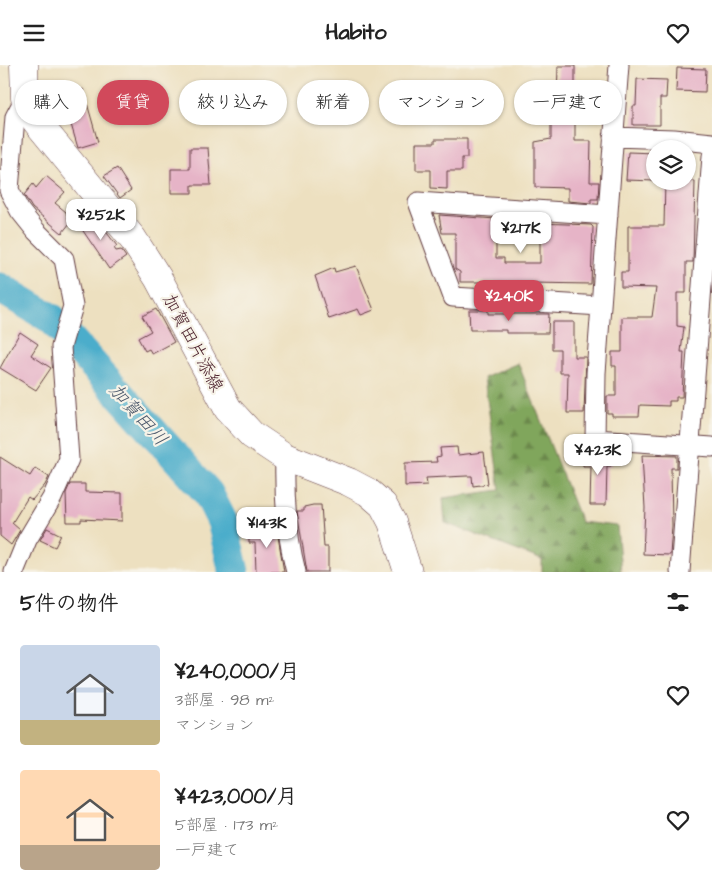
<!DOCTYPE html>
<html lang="ja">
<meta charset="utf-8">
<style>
:root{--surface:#fff;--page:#f6f6f6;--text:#222;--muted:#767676;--accent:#d1495b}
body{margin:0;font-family:"Architects Daughter","Klee One",sans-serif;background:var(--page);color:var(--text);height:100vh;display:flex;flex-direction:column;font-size:19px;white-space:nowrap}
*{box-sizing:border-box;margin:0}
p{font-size:16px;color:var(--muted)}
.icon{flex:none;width:28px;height:28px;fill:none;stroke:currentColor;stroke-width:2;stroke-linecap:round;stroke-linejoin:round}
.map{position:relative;height:507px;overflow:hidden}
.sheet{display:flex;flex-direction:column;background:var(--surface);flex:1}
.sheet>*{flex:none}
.hud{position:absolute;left:15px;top:15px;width:682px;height:45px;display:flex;gap:10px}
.tools{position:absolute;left:646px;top:75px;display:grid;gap:10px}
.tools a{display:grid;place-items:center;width:50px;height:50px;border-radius:50%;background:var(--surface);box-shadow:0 1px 4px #0004;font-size:25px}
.price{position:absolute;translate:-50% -42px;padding:0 11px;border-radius:10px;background:#fff;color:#222;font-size:16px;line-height:32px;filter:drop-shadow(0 1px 2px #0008)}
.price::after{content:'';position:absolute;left:50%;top:30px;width:15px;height:11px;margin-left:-8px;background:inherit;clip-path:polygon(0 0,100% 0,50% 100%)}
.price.current{background:var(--accent);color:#fff}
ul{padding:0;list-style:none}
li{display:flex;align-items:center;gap:15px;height:125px;padding:0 20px}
li span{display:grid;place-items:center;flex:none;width:140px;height:100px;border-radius:5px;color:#555}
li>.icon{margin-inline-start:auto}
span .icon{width:60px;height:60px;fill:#fffc;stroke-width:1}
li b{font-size:21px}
h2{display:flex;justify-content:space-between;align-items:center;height:60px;padding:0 20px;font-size:21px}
.pill{padding:0 18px;border-radius:22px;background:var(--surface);box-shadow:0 1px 4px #0004;font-size:18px;line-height:45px}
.pill.current{background:var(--accent);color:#fff}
header{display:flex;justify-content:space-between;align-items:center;height:65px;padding:0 20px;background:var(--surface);font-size:22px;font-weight:800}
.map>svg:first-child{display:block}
</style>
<header><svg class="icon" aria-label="menu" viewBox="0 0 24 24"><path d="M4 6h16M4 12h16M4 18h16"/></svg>Habito<svg class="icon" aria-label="heart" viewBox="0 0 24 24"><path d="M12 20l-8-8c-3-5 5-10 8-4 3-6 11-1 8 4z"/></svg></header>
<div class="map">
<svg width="712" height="507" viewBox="0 0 712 507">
<defs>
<pattern id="forest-firs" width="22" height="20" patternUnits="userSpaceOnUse" patternTransform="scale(1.25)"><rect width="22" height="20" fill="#80a65c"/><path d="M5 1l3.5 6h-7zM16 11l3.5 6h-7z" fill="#6b874c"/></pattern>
</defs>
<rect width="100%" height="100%" fill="#f7f3e8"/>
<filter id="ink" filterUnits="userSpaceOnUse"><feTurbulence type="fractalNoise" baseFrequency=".02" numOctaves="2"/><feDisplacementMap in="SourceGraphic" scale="10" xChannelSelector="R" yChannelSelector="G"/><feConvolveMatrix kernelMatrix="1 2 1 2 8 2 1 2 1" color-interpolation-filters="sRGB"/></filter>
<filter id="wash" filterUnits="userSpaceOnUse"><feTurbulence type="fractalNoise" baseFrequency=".0096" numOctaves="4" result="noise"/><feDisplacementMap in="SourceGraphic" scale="20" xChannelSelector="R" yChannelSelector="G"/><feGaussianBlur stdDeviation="1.12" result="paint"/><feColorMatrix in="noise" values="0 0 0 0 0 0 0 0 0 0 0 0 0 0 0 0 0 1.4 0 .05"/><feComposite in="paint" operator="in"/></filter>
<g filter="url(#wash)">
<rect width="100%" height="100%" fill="#ede0c0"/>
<path fill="url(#forest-firs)" stroke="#656244" d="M518,298L581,457L617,461L621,507H542V495L445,458L443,433L500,425L484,313Z"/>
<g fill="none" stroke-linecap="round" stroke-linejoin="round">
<path stroke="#4cadcb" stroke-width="31" d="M0,223L52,254L208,428L222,456L234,507"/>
</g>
<g id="blocks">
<path fill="#e6b4c7" d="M558,1H575V76H591L590,117H599L598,134H591V138L568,136V123L535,122V77L551,74V36H557Z
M677,3L706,4L705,27L676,26Z
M637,14L667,15L666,33H660V60H633V41H636Z
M83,24L98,77L78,83L62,29Z
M435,74H467V93H462V106H447V124L431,123V105H416V78H435Z
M190,83H208L211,120H192V128H171V104H190Z
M628,87L655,88V116L626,115Z
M117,103L131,125L120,133L104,111Z
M46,111L65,127L55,138L66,147L70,158L62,168L32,143L24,130L33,119L36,123Z
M665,116H695L693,197H686V228H677V261L684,262L681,287H684L682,332H676V336H669V341L640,340L639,351H612V348H607V331H616V301H612V287H622V252H652L656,223L621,222V207H628V161H664Z
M91,147L117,181L114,183L116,186L121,185L126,192L109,204L77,157Z
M439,150L496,154V193H504V198H540V158L591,160L593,162L591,219L531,218V223H515V217H460V207L455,204V168H442Z
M356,201L374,245L361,250L358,244L329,254L315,211L334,203L335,207Z
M156,244L174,277L152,289L149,284L145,286L138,273L151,266L142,251Z
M469,245H488V249H549L548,268H506V265H470Z
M552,257H574V292H586L584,348H567L568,308H560V284H552Z
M20,267L38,279L31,290L51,303L36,325L0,303Z
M457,382L458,390L484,387L488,419L473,421L472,411H467L426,413L427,420L405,421V398L437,397L436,392L441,391L440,383Z
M583,388H611V401H607L606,440H590L591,401H583Z
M642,390L677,391V403H671L672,461L670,490L643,489L645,443Z
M0,392L30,411L35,403L49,412L45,420L32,435L28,432L12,458L20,465L11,480L0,471Z
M70,419H85V427L122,428V456L81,454V457H67L66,428Z
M313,440H321L324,482H328V507H307L297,446H304V442Z
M266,459H276L284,507H256L255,478H249V467Z
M47,463L61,470L55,482L40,475Z"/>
</g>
</g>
<g filter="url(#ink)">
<use href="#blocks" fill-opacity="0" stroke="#623c41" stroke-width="1"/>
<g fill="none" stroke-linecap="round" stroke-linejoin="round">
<g stroke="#623c41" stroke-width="21">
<path id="minor" d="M619,0L596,308L595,374L712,382
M613,72L674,74L712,78
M601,241L453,232L418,137L608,150
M285,392C284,431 286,469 296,507
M14,507L27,475L52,433L69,394L61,282L73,241L64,194L36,166L20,146L9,125L15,52L25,33
M680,507L712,91"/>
</g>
<g stroke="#623c41" stroke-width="29">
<path id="secondary" d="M24,0L25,33L36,56L133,174L158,213L228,344L252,370L285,392L349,417L368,427L383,440L392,457L408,507"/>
</g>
<use href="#minor" stroke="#fff" stroke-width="19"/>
<use href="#secondary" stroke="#fff" stroke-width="28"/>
</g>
</g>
<g text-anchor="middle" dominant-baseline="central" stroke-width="4.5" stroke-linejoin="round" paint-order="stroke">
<g font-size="18" fill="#4a1f2b" stroke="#f7f3e8">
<text transform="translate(193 278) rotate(62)">加賀田片添線</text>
</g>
<g font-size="19" font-style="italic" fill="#4b586b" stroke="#f7f3e8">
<text transform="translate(138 350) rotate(48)">加賀田川</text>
</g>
</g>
</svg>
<div class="tools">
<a><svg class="icon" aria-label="layers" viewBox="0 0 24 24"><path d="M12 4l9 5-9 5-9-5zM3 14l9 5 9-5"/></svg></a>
</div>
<b class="price" style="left:101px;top:176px">¥252K</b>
<b class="price" style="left:521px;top:189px">¥217K</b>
<b class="price current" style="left:509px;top:257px">¥240K</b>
<b class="price" style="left:598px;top:411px">¥423K</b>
<b class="price" style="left:267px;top:484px">¥143K</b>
<div class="hud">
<a class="pill">購入</a>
<a class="pill current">賃貸</a>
<a class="pill">絞り込み</a>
<a class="pill">新着</a>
<a class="pill">マンション</a>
<a class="pill">一戸建て</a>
</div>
</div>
<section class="sheet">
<h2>5件の物件<svg class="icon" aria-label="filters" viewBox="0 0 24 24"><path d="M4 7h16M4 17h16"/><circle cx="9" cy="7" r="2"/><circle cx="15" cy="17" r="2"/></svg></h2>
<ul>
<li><span style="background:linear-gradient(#c9d6e8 75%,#c2b280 0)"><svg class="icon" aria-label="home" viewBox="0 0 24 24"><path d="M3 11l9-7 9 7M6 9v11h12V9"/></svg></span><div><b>¥240,000/月</b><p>3部屋 · 98 m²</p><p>マンション</p></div><svg class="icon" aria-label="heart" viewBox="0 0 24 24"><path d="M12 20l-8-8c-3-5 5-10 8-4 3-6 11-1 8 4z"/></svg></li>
<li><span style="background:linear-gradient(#ffd9b3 75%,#b9a48a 0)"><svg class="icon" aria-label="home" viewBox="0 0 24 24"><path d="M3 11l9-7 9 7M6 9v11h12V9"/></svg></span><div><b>¥423,000/月</b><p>5部屋 · 173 m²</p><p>一戸建て</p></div><svg class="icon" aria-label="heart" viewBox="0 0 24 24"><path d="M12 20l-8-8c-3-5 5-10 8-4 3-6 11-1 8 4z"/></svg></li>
</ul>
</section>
